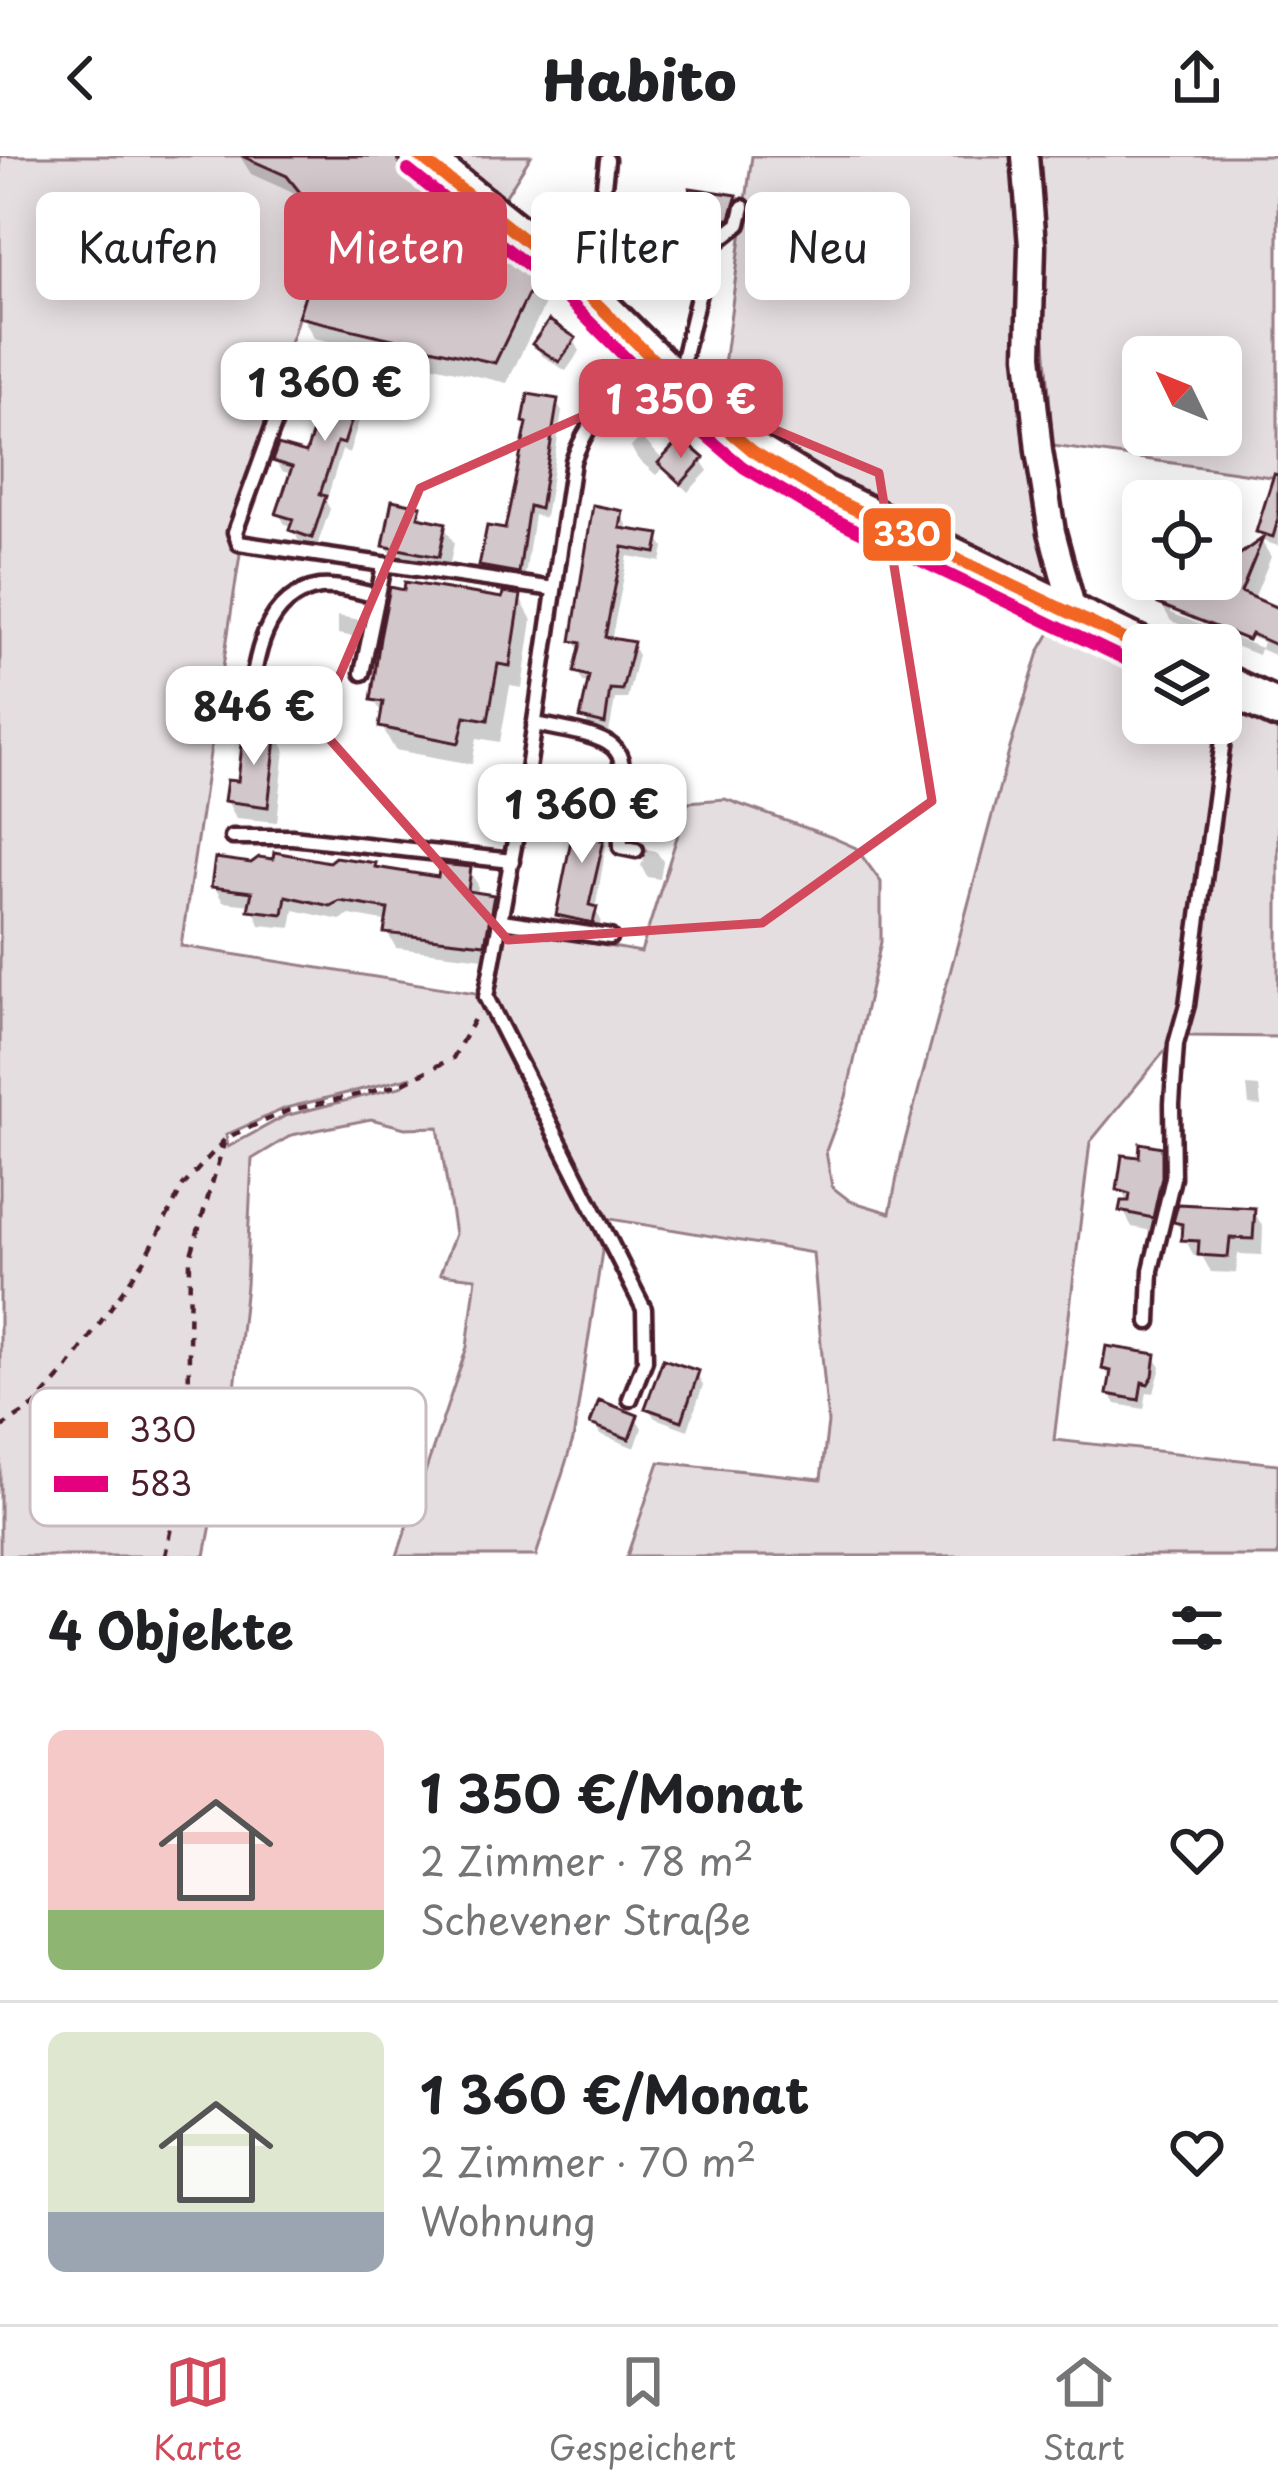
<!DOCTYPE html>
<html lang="de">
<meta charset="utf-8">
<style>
:root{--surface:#fff;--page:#f6f6f6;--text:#202124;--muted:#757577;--line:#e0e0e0;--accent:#d1495b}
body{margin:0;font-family:"Playpen Sans",sans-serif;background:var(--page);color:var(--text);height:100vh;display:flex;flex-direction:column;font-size:45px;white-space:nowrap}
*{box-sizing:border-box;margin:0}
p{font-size:39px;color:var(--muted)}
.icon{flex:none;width:66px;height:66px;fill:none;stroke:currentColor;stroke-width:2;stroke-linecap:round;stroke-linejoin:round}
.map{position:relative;height:1400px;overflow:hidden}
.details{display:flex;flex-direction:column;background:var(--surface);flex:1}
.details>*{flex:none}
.hud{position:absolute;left:36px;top:36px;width:1206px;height:108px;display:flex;gap:24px}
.needle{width:78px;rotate:313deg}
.buttons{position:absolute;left:1122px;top:180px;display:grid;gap:24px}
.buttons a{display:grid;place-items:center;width:120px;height:120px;border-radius:18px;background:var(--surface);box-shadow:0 6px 30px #0003;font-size:60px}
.price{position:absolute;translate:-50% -102px;padding:0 27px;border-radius:24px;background:#fff;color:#222;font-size:39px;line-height:78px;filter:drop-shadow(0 3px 6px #0008)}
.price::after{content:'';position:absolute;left:50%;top:72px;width:36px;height:27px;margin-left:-18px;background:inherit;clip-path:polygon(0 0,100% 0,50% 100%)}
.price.active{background:var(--accent);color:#fff}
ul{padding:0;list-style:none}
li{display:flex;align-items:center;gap:36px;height:300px;padding:0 48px}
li+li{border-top:3px solid var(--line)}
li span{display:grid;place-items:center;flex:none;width:336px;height:240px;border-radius:18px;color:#555}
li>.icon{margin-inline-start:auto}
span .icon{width:144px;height:144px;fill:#fffc;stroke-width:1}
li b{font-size:51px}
h2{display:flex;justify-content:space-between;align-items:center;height:144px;padding:0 48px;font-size:51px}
.tag{padding:0 42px;border-radius:18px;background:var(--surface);box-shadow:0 6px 30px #0003;font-size:42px;line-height:108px}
.tag.active{background:var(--accent);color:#fff}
header{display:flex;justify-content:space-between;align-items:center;height:156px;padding:0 48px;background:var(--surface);font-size:54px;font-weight:800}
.tabs{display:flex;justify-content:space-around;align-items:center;height:168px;border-top:3px solid var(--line);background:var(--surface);font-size:33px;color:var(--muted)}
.tabs a{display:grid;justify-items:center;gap:6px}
.tabs .active{color:var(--accent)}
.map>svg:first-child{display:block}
</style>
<header><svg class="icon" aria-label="back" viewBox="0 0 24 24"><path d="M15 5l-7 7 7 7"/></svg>Habito<svg class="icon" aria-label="share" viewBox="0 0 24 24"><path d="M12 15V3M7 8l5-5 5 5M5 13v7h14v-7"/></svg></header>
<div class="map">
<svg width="1278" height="1400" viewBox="0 0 1278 1400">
<rect width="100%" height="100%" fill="#fff"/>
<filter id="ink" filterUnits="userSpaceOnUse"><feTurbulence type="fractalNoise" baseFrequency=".00833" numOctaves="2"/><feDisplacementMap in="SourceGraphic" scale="24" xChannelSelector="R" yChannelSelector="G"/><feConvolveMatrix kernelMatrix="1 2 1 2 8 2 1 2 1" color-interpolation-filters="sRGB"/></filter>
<g filter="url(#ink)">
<path fill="#e5dee0" stroke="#987e86" stroke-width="3" fill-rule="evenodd" d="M0,0H242L287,20L327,70L230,378L240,398L181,790L482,838L497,878L603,1089L573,1284L536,1400H397L467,1191L476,1122L440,1118L455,1078L438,971L405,972L371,963L292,979L252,1003L246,1129L233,1252L205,1400H0ZM412,921L400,931L285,960L228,991L226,979L286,952Z
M433,0H531L500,49Z
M752,0H1278V322L1053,290L1042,146L1019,157L1058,439L849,341L718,253ZM1143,201H1221V279H1143Z
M1058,463L1143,508V567H1220L1182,851L1172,886L1090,986L1054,1284L1278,1308V1400H627L659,1306L821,1323L828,1267L813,1097L604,1062L492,837L504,772L641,796L688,646L725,643L831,681L856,692L881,726V786L846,941L826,995L832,1031L850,1045L890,1057L902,996L1010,592L1039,496Z
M1235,554L1278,571V881L1188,880L1225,591Z"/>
<path fill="#0003" fill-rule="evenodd" d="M240,0H394L408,24L533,123L546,146L507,227L314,182L302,160L329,74L302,41L251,18Z
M591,40L597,51L592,95L563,89L557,78Z
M735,42L741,52L729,78L695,73L688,62Z
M574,184L580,195L566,215L541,199L535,188Z
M392,221L398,231L392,251L366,243L349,297L342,294L326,346L330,353L317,390L298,384L293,371L285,368L279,358L293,318L281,315L275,304L308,301L327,240Z
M556,246L562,256L545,362L534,359L524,427L489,420L482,409L507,376L529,271L526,266Z
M641,281L664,305L701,304L708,315L688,336L664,311L656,319L637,302L631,291Z
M1278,327V390L1263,385L1259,375Z
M419,353L425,364L444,370L454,387L448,417L396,406L386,389Z
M621,358L627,368L626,376L658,381L664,391L661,406L628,400L611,485L632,489L638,499L627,543H615L609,577L590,572L584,561L590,527L583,526L577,515L580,495L574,484Z
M1262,386L1271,401L1253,445L1278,457V501L1260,493L1258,499L1171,465L1161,448L1172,423H1189L1216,433L1228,401L1236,405ZM1171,450L1263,486L1261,492L1171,457Z
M519,441L532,464L522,532L510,530L500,586L477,582L472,608L395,594L382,571L384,561L374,544L504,446Z
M338,460L361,464V482L338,478Z
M303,544L316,545L317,565L304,564Z
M275,577L285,593L277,666L236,662L227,645Z
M604,658L610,668L595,754L601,764L598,776L565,769L559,758Z
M647,693L656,695L663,705L660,723L647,721L641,710Z
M469,714L478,729L477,740L492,742L501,757L493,803L396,792L387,776L389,766L350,759L340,764L294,754L291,772L260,769L252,749L223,746L214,730L440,725Z
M1247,930L1259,931L1261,950L1249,949Z
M1160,993L1170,1010L1162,1077L1132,1071L1123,1054L1129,1048L1120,1033L1141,1004Z
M1254,1055L1263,1072L1262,1099L1238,1098L1236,1117L1211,1116L1202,1100H1194L1176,1066Z
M1154,1201L1161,1211L1154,1237L1147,1236L1144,1253L1116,1248L1110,1238L1112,1225L1105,1213Z
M697,1218L703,1229L688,1274L655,1262L648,1252Z
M636,1262L642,1272L635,1292L600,1278L594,1267Z"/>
<path fill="#d2c7cb" stroke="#4a1f2b" stroke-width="3" d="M242,0H397L405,18L536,122L495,207L298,161L327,70L287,20Z
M690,32L737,39L730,62L722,68L685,63Z
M560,33L592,38L587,86L554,78Z
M549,164L576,182L559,206L532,188Z
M343,202L394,218L387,243L361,235L344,288L337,286L320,338L326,340L312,382L289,374L293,363L276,358L292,311L272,305L278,289L306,297L326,236L332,238Z
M528,238L558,243L540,353L529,350L519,417L479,410L487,370L505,373L527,267L523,266Z
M681,282L704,302L681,328L658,307Z
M1274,318L1278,319V364L1273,381L1256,376Z
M392,344L421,350L418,361L446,367L439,401L383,390Z
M593,349L623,355L620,372L660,378L656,397L623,391L605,481L634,486L622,534L610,533L605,568L580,562L589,520L574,516L581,487L571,485Z
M1263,382L1241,436L1278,452V490L1251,478L1248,484L1158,448L1168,423H1197L1214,429L1216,423H1221L1226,398L1236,401Z
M405,426L502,442L503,436L521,439L510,510L498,508L488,564L465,560L459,587L379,571L383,546L371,544L380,482L390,431L404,434Z
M244,570L277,574L268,651L224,645L227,624L238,625Z
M578,649L605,655L601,684H604L589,749L597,751L593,767L556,759Z
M274,696L329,706L335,701L376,707L375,711L438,721L440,708L471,711L468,735L494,739L485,788L384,777L388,753L340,745L330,750L286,740L283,758L248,754L252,736L211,731L215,702L251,707L259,701L273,703Z
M1140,987L1162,991V1021L1153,1062L1119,1055L1121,1045H1129L1130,1038L1117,1034L1122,999L1139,1001Z
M1178,1048L1255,1052L1253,1083L1230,1082L1228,1101L1198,1099L1199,1085L1181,1084L1182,1068L1173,1066Z
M1106,1190L1156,1198L1153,1220L1148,1228L1142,1226L1139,1244L1107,1238L1111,1215L1102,1213Z
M663,1203L699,1215L682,1265L645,1252Z
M599,1244L638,1259L629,1283L590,1268Z"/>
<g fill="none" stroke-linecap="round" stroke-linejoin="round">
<g stroke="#4a1f2b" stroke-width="21">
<path id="service" d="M588,130L596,98L607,4
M283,244L235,376L239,387L554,433
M362,517L384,410
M249,554C255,506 262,440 320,431C338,429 360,436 378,440
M534,568C649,588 618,592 621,691L636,694
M232,681H292L512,705
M502,765L610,781
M1149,1166L1151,1114L1173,1022L1172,948L1176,888L1187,849L1224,577L1238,536
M630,1243L645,1204L644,1153L486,841L527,620L573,305C598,240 616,248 677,228L710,91L739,68L743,51"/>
</g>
<g stroke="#4a1f2b" stroke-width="33">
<path id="minor" d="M1025,0L1032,90L1029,199L1039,295L1052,376L1075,462"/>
</g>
<g stroke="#4a1f2b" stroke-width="45">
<path id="secondary" d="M419,0L566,117L702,252L754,296L823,338L1143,492
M1221,527L1278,553"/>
</g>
<path stroke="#4a1f2b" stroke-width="4.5" stroke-dasharray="9 9" stroke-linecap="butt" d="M0,1272L34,1250L67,1213L144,1105L183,1030L226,982L287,955L399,929L453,902L478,856
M165,1400L188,1289L190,1102L224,987"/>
<use href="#service" stroke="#fff" stroke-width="12"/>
<use href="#minor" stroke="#fff" stroke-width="24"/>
<use href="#secondary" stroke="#fff" stroke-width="36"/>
<g stroke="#fff" stroke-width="21">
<path id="bus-1" d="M419,0L566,117L702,252L754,296L823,338L1143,492"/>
</g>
<g stroke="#fff" stroke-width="21">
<path id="bus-2" d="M408,14L554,130L689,265L743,311L815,354L1135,508"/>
</g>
<use href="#bus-1" stroke="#f26522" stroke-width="12"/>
<use href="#bus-2" stroke="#e5007d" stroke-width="12"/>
</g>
</g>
<path fill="none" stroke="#d1495b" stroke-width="9" stroke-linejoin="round" d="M660,226L879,317L932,645L762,767L508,784L318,570L420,332Z"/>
<rect x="30" y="1232" width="396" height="138" rx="18" fill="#fff" stroke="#c9bcbf" stroke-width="3"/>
<rect x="54" y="1266" width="54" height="16" fill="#f26522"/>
<rect x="54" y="1320" width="54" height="16" fill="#e5007d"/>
<g font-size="33" fill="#4a1f2b">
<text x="129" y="1286">330</text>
<text x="129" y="1340">583</text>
</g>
<rect stroke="#fff" stroke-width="4.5" x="861" y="350" width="92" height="57" rx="12" fill="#f26522"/>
<g font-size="33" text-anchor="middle" font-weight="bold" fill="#fff">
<text x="907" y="390">330</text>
</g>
</svg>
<div class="buttons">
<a><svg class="needle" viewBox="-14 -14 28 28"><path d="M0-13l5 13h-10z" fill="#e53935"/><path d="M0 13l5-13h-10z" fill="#757577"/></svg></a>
<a><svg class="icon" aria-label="locate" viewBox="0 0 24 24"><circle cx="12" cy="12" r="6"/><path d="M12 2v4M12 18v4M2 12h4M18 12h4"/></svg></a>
<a><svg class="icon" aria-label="layers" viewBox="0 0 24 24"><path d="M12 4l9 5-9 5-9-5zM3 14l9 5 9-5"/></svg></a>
</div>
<b class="price" style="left:325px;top:288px">1 360 €</b>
<b class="price active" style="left:681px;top:305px">1 350 €</b>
<b class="price" style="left:254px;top:612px">846 €</b>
<b class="price" style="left:582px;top:710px">1 360 €</b>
<div class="hud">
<a class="tag">Kaufen</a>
<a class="tag active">Mieten</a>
<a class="tag">Filter</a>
<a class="tag">Neu</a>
</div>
</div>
<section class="details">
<h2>4 Objekte<svg class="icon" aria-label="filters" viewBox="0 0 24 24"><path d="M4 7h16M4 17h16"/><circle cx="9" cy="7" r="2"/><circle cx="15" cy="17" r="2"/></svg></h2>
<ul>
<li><span style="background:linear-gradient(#f6c9c9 75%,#8fb573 0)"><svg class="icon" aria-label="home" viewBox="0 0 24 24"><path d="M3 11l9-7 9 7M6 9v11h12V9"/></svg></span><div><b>1 350 €/Monat</b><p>2 Zimmer · 78 m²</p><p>Schevener Straße</p></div><svg class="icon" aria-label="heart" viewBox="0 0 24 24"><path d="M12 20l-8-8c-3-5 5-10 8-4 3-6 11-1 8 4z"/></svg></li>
<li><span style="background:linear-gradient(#dfe7d0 75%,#9aa5b1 0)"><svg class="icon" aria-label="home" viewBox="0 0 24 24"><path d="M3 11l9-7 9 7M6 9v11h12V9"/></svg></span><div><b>1 360 €/Monat</b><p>2 Zimmer · 70 m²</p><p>Wohnung</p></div><svg class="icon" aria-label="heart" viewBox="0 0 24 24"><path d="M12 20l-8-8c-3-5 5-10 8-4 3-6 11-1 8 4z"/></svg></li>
</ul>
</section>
<nav class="tabs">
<a class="active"><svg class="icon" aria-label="map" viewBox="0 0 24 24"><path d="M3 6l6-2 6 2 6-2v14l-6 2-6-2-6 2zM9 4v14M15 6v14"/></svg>Karte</a>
<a><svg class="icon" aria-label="saved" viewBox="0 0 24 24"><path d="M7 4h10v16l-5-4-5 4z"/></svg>Gespeichert</a>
<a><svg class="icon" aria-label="home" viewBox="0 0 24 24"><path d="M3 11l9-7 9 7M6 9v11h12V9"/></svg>Start</a>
</nav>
